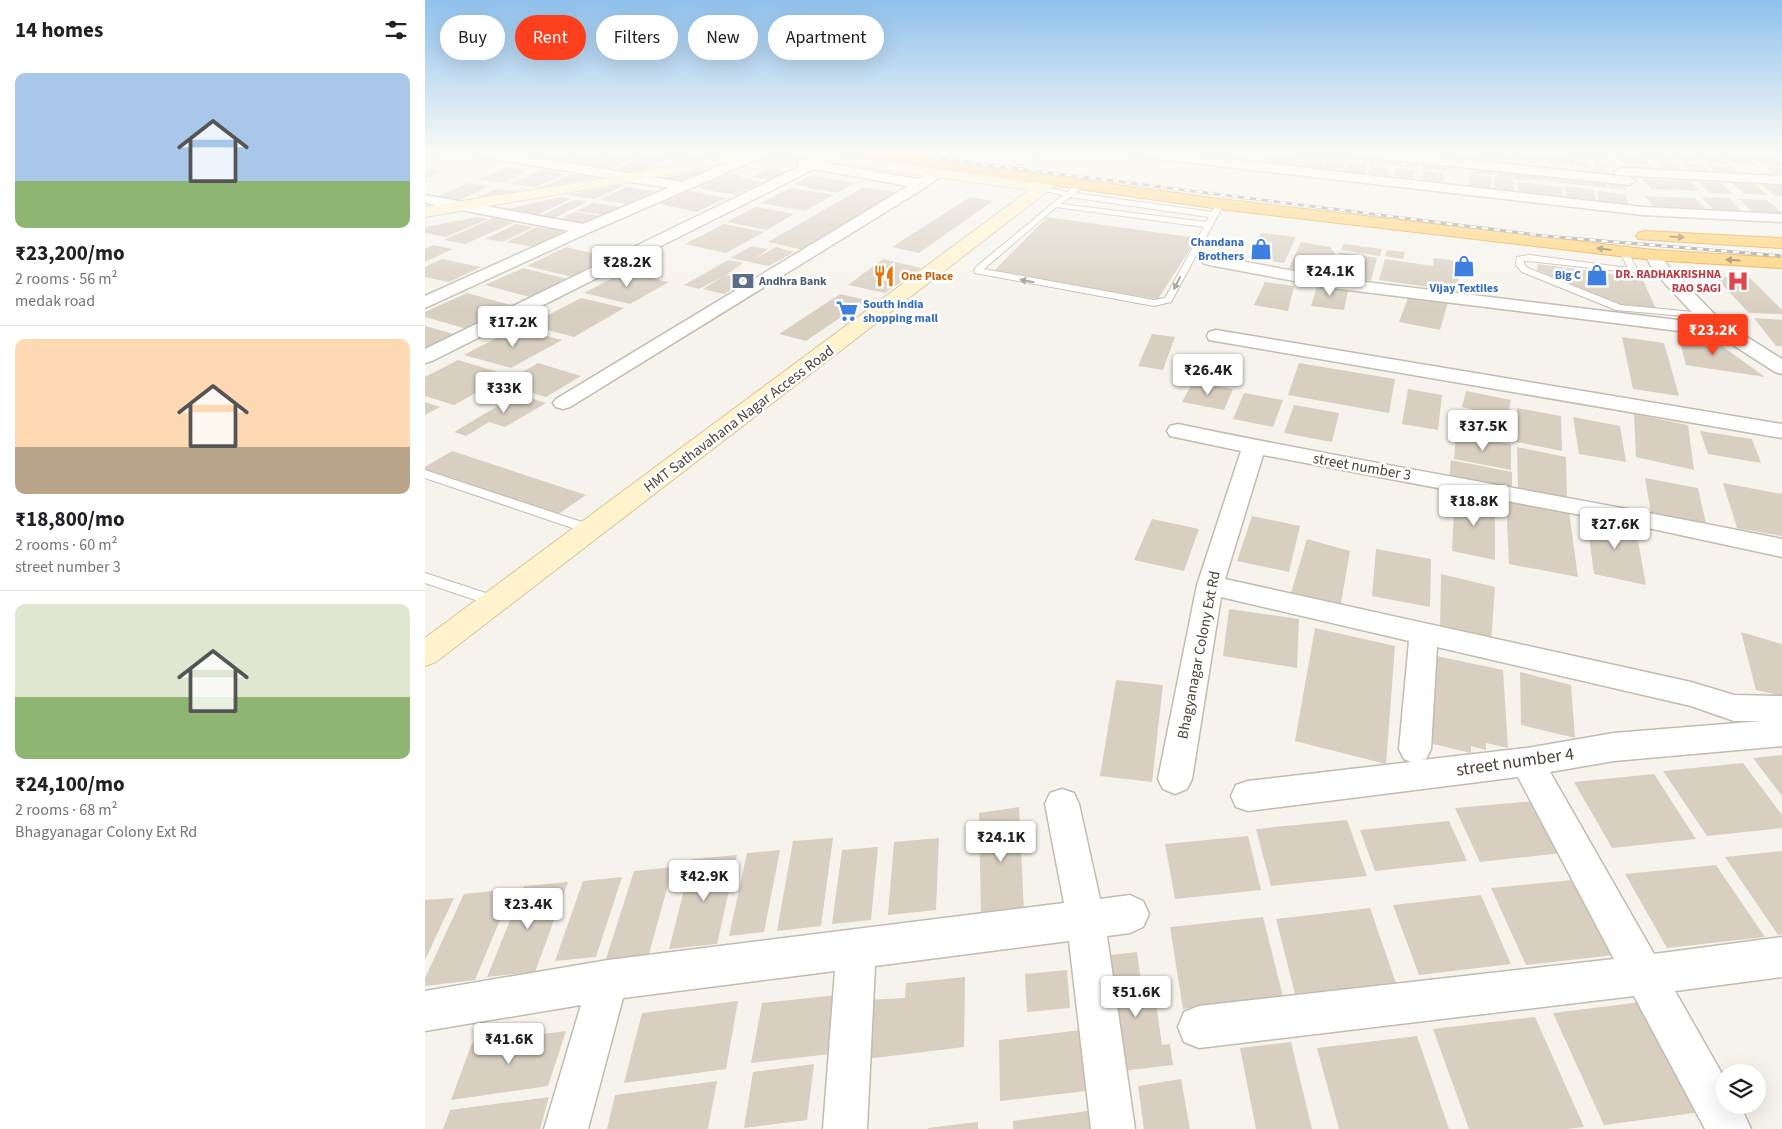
<!DOCTYPE html>
<meta charset="utf-8">
<style>
:root{--surface:#fff;--page:#f2f2f2;--text:#202124;--muted:#757577;--line:#e0e0e0;--accent:#fc3f1d}
body{margin:0;font-family:"Source Sans 3",sans-serif;background:var(--page);color:var(--text);height:100vh;display:flex;flex-direction:column;font-size:19px;white-space:nowrap}
*{box-sizing:border-box;margin:0}
p{font-size:16px;color:var(--muted)}
.icon{flex:none;width:28px;height:28px;fill:none;stroke:currentColor;stroke-width:2;stroke-linecap:round;stroke-linejoin:round}
.map{position:relative;flex:1;overflow:hidden}
.side{display:flex;flex-direction:column;background:var(--surface);width:425px}
.side>*{flex:none}
.hud{position:absolute;left:15px;top:15px;width:475px;height:45px;display:flex;gap:10px}
.tools{position:absolute;left:1291px;top:1064px;display:grid;gap:10px}
.tools a{display:grid;place-items:center;width:50px;height:50px;border-radius:50%;background:var(--surface);box-shadow:0 5px 20px #0002;font-size:25px}
.price{position:absolute;translate:-50% -42px;padding:0 11px;border-radius:5px;background:#fff;color:#222;font-size:16px;line-height:32px;filter:drop-shadow(0 1px 2px #0008)}
.price::after{content:'';position:absolute;left:50%;top:30px;width:15px;height:11px;margin-left:-8px;background:inherit;clip-path:polygon(0 0,100% 0,50% 100%)}
.price.current{background:var(--accent);color:#fff}
ul{padding:0;list-style:none}
li{display:grid;align-content:center;gap:10px;height:265px;padding:0 15px}
li+li{border-top:1px solid var(--line)}
li span{display:grid;place-items:center;height:155px;border-radius:10px;color:#555}
li>.icon{margin-inline-start:auto}
span .icon{width:90px;height:90px;fill:#fffc;stroke-width:1}
li b{font-size:21px}
h2{display:flex;justify-content:space-between;align-items:center;height:60px;padding:0 15px;font-size:21px}
.pill{padding:0 18px;border-radius:22px;background:var(--surface);box-shadow:0 5px 20px #0002;font-size:18px;line-height:45px}
.pill.current{background:var(--accent);color:#fff}
main{display:flex;flex:1;min-height:0}
.map>svg:first-child{display:block}
</style>
<main>
<section class="side">
<h2>14 homes<svg class="icon" aria-label="filters" viewBox="0 0 24 24"><path d="M4 7h16M4 17h16"/><circle cx="9" cy="7" r="2"/><circle cx="15" cy="17" r="2"/></svg></h2>
<ul>
<li><span style="background:linear-gradient(#a9c7e8 70%,#8fb573 0)"><svg class="icon" aria-label="home" viewBox="0 0 24 24"><path d="M3 11l9-7 9 7M6 9v11h12V9"/></svg></span><div><b>₹23,200/mo</b><p>2 rooms · 56 m²</p><p>medak road</p></div></li>
<li><span style="background:linear-gradient(#ffd9b3 70%,#b9a48a 0)"><svg class="icon" aria-label="home" viewBox="0 0 24 24"><path d="M3 11l9-7 9 7M6 9v11h12V9"/></svg></span><div><b>₹18,800/mo</b><p>2 rooms · 60 m²</p><p>street number 3</p></div></li>
<li><span style="background:linear-gradient(#dfe7d0 60%,#8fb573 0)"><svg class="icon" aria-label="home" viewBox="0 0 24 24"><path d="M3 11l9-7 9 7M6 9v11h12V9"/></svg></span><div><b>₹24,100/mo</b><p>2 rooms · 68 m²</p><p>Bhagyanagar Colony Ext Rd</p></div></li>
</ul>
</section>
<div class="map">
<svg width="1357" height="1129" viewBox="0 0 1357 1129">
<rect width="100%" height="100%" fill="#f6f3ec"/>
<path fill="#d8cfc1" d="M95,152L125,153L109,159L86,156Z
M131,152H159L137,162L116,159Z
M163,152H191L161,166L140,162Z
M196,152L220,154L186,169L165,166Z
M230,152H309L274,161Z
M772,152H807L809,153L805,158L771,155Z
M846,152L875,155L869,167L839,163Z
M883,152H910L909,159L882,156Z
M1061,152H1073V158L1061,157Z
M1075,152L1087,154L1088,160L1075,159Z
M1151,152H1163L1165,158L1152,157Z
M1165,152L1178,153L1179,159L1166,158Z
M1224,152H1244L1251,160L1229,159Z
M1248,152H1268L1277,162L1255,161Z
M916,153L935,155L933,160L914,158Z
M1090,153L1102,154V161L1090,159Z
M1274,153L1295,154L1305,164L1283,163Z
M1104,154L1117,155V162L1104,161Z
M1299,154L1321,155L1331,165L1309,163Z
M1326,155L1348,156L1357,166L1337,165Z
M220,156L242,159L212,173L190,170Z
M1121,156L1133,157L1134,164L1121,162Z
M938,157L950,158L948,164L936,163Z
M882,158L900,160L896,169L877,167Z
M954,158L966,160L963,166L951,164Z
M1136,158L1149,159L1150,166L1137,164Z
M1194,158L1220,159L1224,165L1198,163Z
M902,159L921,161L917,170L898,168Z
M968,159L980,160L977,167L965,165Z
M983,160L995,162L993,168L981,167Z
M1151,160L1164,162L1166,168L1152,167Z
M1169,160L1182,162L1184,168L1170,167Z
M1230,161L1252,162L1261,173L1239,171Z
M923,163L942,165L939,175L920,173Z
M997,163L1009,164L1007,170L995,169Z
M1257,163L1277,164L1287,174L1267,173Z
M1011,164L1023,165L1022,171L1010,170Z
M1200,165L1226,166L1231,172L1204,170Z
M1284,165L1307,166L1316,176L1292,174Z
M945,166L964,169L962,178L942,176Z
M1341,167L1357,168V178H1353Z
M81,168L103,171L76,183L53,179Z
M971,168L990,171L988,180L968,178Z
M1048,168L1068,170V175L1048,173Z
M1170,168L1183,170L1185,177L1171,175Z
M16,169L7,177L0,178V172L3,170Z
M276,169L283,171L255,182L238,178Z
M343,169L365,172L347,181L326,177Z
M116,170L141,174L111,187L85,184Z
M998,171L1018,173L1017,183L997,181Z
M1072,171L1087,172V179L1072,177Z
M1088,172L1103,174V181L1088,179Z
M1104,172L1165,180V186L1103,179Z
M304,173L318,176L314,177L337,182L310,195L273,188Z
M146,174L172,177L120,187V186Z
M1045,174L1066,177L1065,192L1043,189Z
M386,175L430,183L412,193L368,185Z
M1069,177L1088,180L1089,191L1069,189Z
M1217,179L1265,181L1275,191L1226,189Z
M1166,180L1181,181L1182,188L1166,186Z
M1093,182L1137,187L1138,198L1093,193Z
M1183,182L1199,183L1200,190L1184,188Z
M1273,182L1296,183L1308,194L1285,193Z
M1306,182L1329,183L1342,195L1319,194Z
M43,183L65,186L34,200L12,197Z
M1336,184L1357,185V196H1350Z
M193,185L199,186L169,199L142,195Z
M1140,186L1169,190L1171,202L1141,198Z
M201,187L230,191L203,204L174,200Z
M439,187L473,192L379,250L343,242Z
M365,188L409,195L380,211L336,203Z
M72,189L95,192L49,199Z
M265,191L301,198L272,212L235,204Z
M1172,191L1201,195L1204,207L1174,204Z
M1220,196L1270,198L1280,209L1229,207Z
M136,197L146,199L112,215L78,210Z
M545,197L568,201L494,253L467,247Z
M1276,197L1304,198L1317,211L1289,210Z
M1314,199L1342,200L1357,213L1328,212Z
M149,200L162,202L129,218L115,216Z
M167,203L194,207L179,215L151,211Z
M330,207L369,214L342,230L302,222Z
M149,212L175,216L159,224L133,220Z
M53,217L63,219L21,237L0,233V227Z
M622,217L772,238L733,299L567,273Z
M68,218L90,222L40,244L19,240Z
M91,224L108,227L78,242L60,239Z
M299,224L339,232L301,253L260,244Z
M112,227L139,231L109,247L81,242Z
M836,233L871,237L859,263L823,258Z
M876,242L905,247L910,253L902,277L859,271L864,268Z
M918,244L957,249L955,256L916,250Z
M8,245L28,249L0,262V249Z
M327,246L343,249L328,260L351,247L369,252L344,266L305,258Z
M141,247L187,258L148,277L102,266Z
M962,250L980,252L978,259L960,256Z
M914,252L952,258L946,281L906,275Z
M1009,258L1046,263V270L1025,267L1034,269L1032,291L954,280L960,259L1008,266Z
M17,259L56,267L24,282L0,277V267Z
M458,259L496,268L460,293L423,285Z
M303,260L318,263L301,275L322,279L299,294L278,289L299,276L274,289L259,285Z
M1113,264L1217,278L1232,311L1203,308L1112,270Z
M98,268L142,279L105,297L60,285Z
M199,272L244,282L205,304L159,293Z
M1290,277L1325,278L1357,310V314L1324,313Z
M840,282L869,286L863,311L829,305Z
M893,283L924,287L919,310L886,306Z
M42,293L90,306L42,329L0,317V312Z
M415,294L441,300L381,341L354,334Z
M984,295L1023,302L1015,330L974,322Z
M156,298L199,308L149,337L104,325Z
M1329,318L1357,320V346H1351Z
M0,326L28,334L0,348Z
M91,328L137,340L86,368L39,355Z
M727,334L750,337L738,370L713,366Z
M1253,334L1290,341L1340,377L1261,365Z
M1197,337L1239,343L1254,396L1208,389Z
M33,360L83,375L29,405L0,396V377Z
M113,363L156,376L121,397L77,384Z
M874,363L970,379L964,413L863,395Z
M768,382L808,389L799,410L757,402Z
M983,389L1017,395L1013,430L977,424Z
M1041,391L1086,400L1082,418L1037,407Z
M819,393L858,400L848,427L808,419Z
M93,394L121,403L80,427L64,422L41,436L29,432Z
M0,402L15,407L0,415Z
M869,405L914,413L907,442L859,433Z
M1092,408L1136,416L1137,451L1092,442Z
M1035,410L1084,419L1085,440L1033,431Z
M1209,414L1263,425L1269,470L1211,457Z
M1148,417L1195,426L1201,462L1154,454Z
M1275,431L1327,439L1336,463L1283,454Z
M1031,434L1086,444V470L1029,459Z
M1092,447L1141,457L1142,502L1093,492Z
M27,451L161,495L132,515L0,471V467Z
M1026,460L1087,472V493L1024,481Z
M1220,478L1273,488L1283,532L1227,519Z
M1298,483L1357,494V536L1312,528Z
M1030,493L1070,501V560L1027,551Z
M1081,500L1144,512L1153,577L1084,564Z
M1161,515L1210,524L1221,585L1169,574Z
M827,516L875,526L864,572L812,561Z
M727,519L774,529L759,571L709,560Z
M882,539L925,551L915,609L866,593Z
M951,549L1006,559L1005,607L947,596Z
M1016,574L1070,587L1066,643L1015,631Z
M804,609L874,619L872,668L798,656Z
M890,628L970,646L961,764L870,741Z
M1316,632L1357,644V696L1331,690Z
M1002,654L1078,670L1083,748L1061,743V750L1046,746V753L1000,742Z
M1095,672L1146,685L1150,738L1096,725Z
M691,680L738,685L727,782L675,776Z
M1357,755V796L1328,758Z
M1318,763L1357,815V828L1282,836L1238,771Z
M1229,774L1271,839L1187,848L1149,782Z
M1109,801L1137,853L1055,862L1030,808Z
M594,807L599,912L556,918L554,813Z
M922,820L942,876L846,886L831,829Z
M1024,821L1042,861L950,871L935,830Z
M823,836L836,890L750,899L740,844Z
M408,838L396,926L352,931L368,841Z
M514,838L511,910L463,915L469,842Z
M453,847L446,920L407,924L417,850Z
M355,850L339,932L304,936L322,853Z
M1357,851V934L1353,935L1300,857Z
M312,855L292,944L244,949L267,859Z
M1291,865L1340,937L1242,948L1200,874Z
M248,867L222,961L179,965L209,871Z
M197,877L171,957L130,961L158,881Z
M1158,879L1198,954L1101,965L1066,888Z
M143,882L110,972L62,977L99,886Z
M88,889L50,980L0,986V978L39,894Z
M1056,895L1086,964L994,975L968,905Z
M29,898L0,960V900Z
M945,908L971,983L870,994L851,919Z
M838,917L858,997L758,1009L745,927Z
M712,952L719,1005L731,1003L737,1045L745,1044L748,1065L697,1071L684,955Z
M642,970L645,1008L602,1012L600,974Z
M540,977L539,1047L441,1059L437,1000L480,998L481,983Z
M412,995L405,1054L326,1063L337,1003Z
M313,1001L301,1069L199,1083L217,1013Z
M1225,1001L1284,1111L1179,1125L1128,1013Z
M1110,1017L1159,1127L1142,1129H1044L1008,1029Z
M656,1030L661,1091L575,1101L574,1040Z
M141,1031L123,1086L26,1100L47,1043Z
M992,1036L1024,1129H914L892,1048Z
M866,1042L887,1129H831L815,1048Z
M389,1064L382,1120L319,1128L328,1072Z
M756,1079L765,1129H719L713,1086Z
M292,1081L283,1129H182L190,1095Z
M124,1097L115,1129H18L25,1110Z
M663,1111L665,1129H588V1121Z
M553,1122V1129H503V1128Z"/>
<g fill="none" stroke-linecap="round" stroke-linejoin="round">
<g stroke="#c2bbae" stroke-width="2">
<path id="lane" d="M653,183L660,185L650,193L787,212L792,202H798L799,204L746,302L729,306L550,273L549,271L551,267L638,195L615,190V186L642,192ZM645,197L784,217L781,222L636,204ZM631,207L779,227L740,298L729,300L559,269Z
M1199,249L1203,252L1213,271L1212,273L1104,261H1099V264L1103,268L1196,305L1279,313L1282,314V318L1191,310L1097,272L1091,265L1092,257L1104,255L1203,268L1195,252Z
M0,470L172,527L174,530L172,533H162L0,478Z
M0,573L76,598L78,602L76,606L71,607L0,583Z"/>
</g>
<g stroke="#c2bbae" stroke-width="3">
<path id="street" d="M0,152H16L0,160Z
M45,152H77L257,182L322,154L355,152L354,155L331,160L165,232L0,308V296L144,231L0,203V195L158,224L243,188L51,156Z
M599,152H613L602,164H592L590,161Z
M701,152H743L1218,207L1357,214V222L1218,215L707,156Z
M926,152H972L1204,177L1211,181L1204,185L932,156Z
M1350,152H1357V156L1351,155Z
M401,154L407,158L401,163L493,179L513,169L520,173L501,187L145,407L138,409L131,407L128,403L131,399L483,186L389,169L7,361L0,363V349L375,166L372,163L374,160H386Z
M1196,168L1357,176V184L1191,175L1189,172Z
M1228,250L1234,252L1243,266L1295,320L1357,359V374L1350,372L1294,336L907,288L784,265L778,263L776,260L778,257L784,255L907,278L1277,323L1230,273L1220,255L1222,252Z
M791,330L1357,424V438L784,340L782,336L784,332Z
M753,424C954,466 1156,498 1357,539V557L1209,525L838,455L800,579L1266,682L1309,695L1357,696V746L1189,761L1125,772L1229,954L1357,937V977L1250,991L1300,1079V1105H1315L1326,1129H1280L1209,996L774,1048L759,1042L753,1027L759,1012L774,1006L1189,959L1093,777L823,811L811,807L806,796L811,785L823,781L986,762L979,759L974,749L984,641L796,597L767,779L762,789L750,794L738,789L733,779L772,585L816,451L745,436L742,431L745,426ZM1012,647L1266,706L1309,721H1337L1189,733L1102,748L997,760L1001,759L1006,749Z
M637,789L649,793L654,804L675,899L705,895L718,901L724,914L718,927L705,933L682,936L710,1129H666L644,941L450,966L442,1129H398L410,971L198,998L163,1129H119L156,1005L0,1031V991L183,960L639,903L620,804L625,793Z"/>
</g>
<g stroke="#d6c79b" stroke-width="2">
<path id="secondary" d="M310,152H338L332,156L205,182L0,217V207L205,174Z
M354,152H392L614,183L626,177L631,178L633,181L623,191L11,662L0,666V638L604,190L360,156Z"/>
</g>
<g stroke="#e0a43c" stroke-width="2">
<path id="highway" d="M415,152H453L795,199L1228,250L1357,258V268L1228,260L795,209L421,156Z
M1219,231L1357,238V248L1213,239L1211,236L1213,233Z"/>
</g>
<use href="#lane" fill="#fff" fill-rule="evenodd"/>
<use href="#street" fill="#fff" fill-rule="evenodd"/>
<use href="#secondary" fill="#fff3cd" fill-rule="evenodd"/>
<use href="#highway" fill="#ffcf6e" fill-rule="evenodd"/>
<g stroke="#9a9a9a" stroke-width="3">
<path id="rail" d="M462,152L1120,236L1357,256"/>
</g>
<use href="#rail" stroke="#fff" stroke-width="2" stroke-dasharray="6" stroke-linecap="butt"/>
</g>
<defs><path id="oneway-solid" d="M-6-.8H1V-3.2L6.5 0L1 3.2V.8H-6Z" transform="scale(1.25)"/></defs>
<g fill="#937c4e">
<use href="#oneway-solid" transform="translate(1252 237) rotate(3)"/>
<use href="#oneway-solid" transform="translate(1179 249) rotate(-173)"/>
<use href="#oneway-solid" transform="translate(1308 260) rotate(-177)"/>
</g>
<g fill="#9c9892">
<use href="#oneway-solid" transform="translate(602 281) rotate(-170)"/>
<use href="#oneway-solid" transform="translate(752 283) rotate(117)"/>
</g>
<linearGradient id="sky" x2="0" y2="1"><stop stop-color="#8fc1ec"/><stop offset="0.49" stop-color="#fbfaf6"/><stop offset="1" stop-color="#fbfaf6" stop-opacity="0"/></linearGradient>
<rect width="1357" height="310" fill="url(#sky)"/>
<defs>
<g id="shop-bare" transform="scale(1.725)"><path d="M-5-2.5h2.3a2.7 3.5 0 0 1 5.4 0H5L5.5 6h-11ZM-1.5-2.5h3a1.5 2.3 0 0 0-3 0Z" fill="#3f7fe0" stroke="#fff" stroke-width="2.5" paint-order="stroke"/></g>
<g id="restaurant-bare" transform="scale(1.725)"><path d="M-5-6h1v4h1v-4h1v4h1v-4h1v5L-1.5 .5V6h-2V.5L-5-1ZM5-6V6H3V1.5H1.5Q1.5-4 5-6Z" fill="#e8710a" stroke="#fff" stroke-width="2.5" paint-order="stroke"/></g>
<g id="bank-bare" transform="scale(1.725)"><path d="M-6-4H6V4H-6ZM0-2.3a2.3 2.3 0 1 0 0 4.6a2.3 2.3 0 1 0 0-4.6Z" fill="#5c6f8a" stroke="#fff" stroke-width="2.5" paint-order="stroke"/></g>
<g id="hospital-bare" transform="scale(1.725)"><path d="M-5-5h3v3.5h4V-5h3V5h-3V1.5h-4V5h-3Z" fill="#e0444e" stroke="#fff" stroke-width="2.5" paint-order="stroke"/></g>
<g id="supermarket-bare" transform="scale(1.725)"><path d="M-6-5.5h2.5l.6 2H6L4.5 2H-2.5L-4.4-4H-6ZM-1.5 3.2a1.3 1.3 0 1 0 .1 0ZM3 3.2a1.3 1.3 0 1 0 .1 0Z" fill="#3f7fe0" stroke="#fff" stroke-width="2.5" paint-order="stroke"/></g>
</defs>
<g fill-rule="evenodd">
<use href="#shop-bare" x="836" y="249"/>
<use href="#shop-bare" x="1039" y="266"/>
<use href="#shop-bare" x="1172" y="275"/>
<use href="#restaurant-bare" x="459" y="276"/>
<use href="#bank-bare" x="318" y="281"/>
<use href="#hospital-bare" x="1313" y="281"/>
<use href="#supermarket-bare" x="422" y="311"/>
</g>
<g text-anchor="middle" dominant-baseline="central" stroke-width="5" stroke-linejoin="round" paint-order="stroke">
<g font-size="12" font-weight="bold" fill="#366cbe" stroke="#fff" text-anchor="end">
<text x="819" y="242">Chandana<tspan x="819" dy="14">Brothers</tspan></text>
<text x="1156" y="275">Big C</text>
<text x="1039" y="288" text-anchor="middle">Vijay Textiles</text>
<text x="438" y="304" text-anchor="start">South india<tspan x="438" dy="14">shopping mall</tspan></text>
</g>
<g font-size="12" font-weight="bold" fill="#be3a42" stroke="#fff" text-anchor="end">
<text x="1296" y="274">DR. RADHAKRISHNA<tspan x="1296" dy="14">RAO SAGI</tspan></text>
</g>
<g font-size="12" font-weight="bold" fill="#c56008" stroke="#fff" text-anchor="start">
<text x="476" y="276">One Place</text>
</g>
<g font-size="12" font-weight="bold" fill="#4e5e75" stroke="#fff" text-anchor="start">
<text x="334" y="281">Andhra Bank</text>
</g>
<g font-size="15" fill="#4b4439" stroke="#fff">
<text transform="translate(314 419) rotate(-37)">HMT Sathavahana Nagar Access Road</text>
<text transform="translate(937 467) rotate(10)">street number 3</text>
<text transform="translate(774 655) rotate(-79)">Bhagyanagar Colony Ext Rd</text>
</g>
<g font-size="18" fill="#4b4439" stroke="#fff">
<text transform="translate(1090 762) rotate(-8)">street number 4</text>
</g>
</g>
</svg>
<div class="tools">
<a><svg class="icon" aria-label="layers" viewBox="0 0 24 24"><path d="M12 4l9 5-9 5-9-5zM3 14l9 5 9-5"/></svg></a>
</div>
<b class="price" style="left:202px;top:288px">₹28.2K</b>
<b class="price" style="left:905px;top:297px">₹24.1K</b>
<b class="price" style="left:88px;top:348px">₹17.2K</b>
<b class="price current" style="left:1288px;top:356px">₹23.2K</b>
<b class="price" style="left:783px;top:396px">₹26.4K</b>
<b class="price" style="left:79px;top:414px">₹33K</b>
<b class="price" style="left:1058px;top:452px">₹37.5K</b>
<b class="price" style="left:1049px;top:527px">₹18.8K</b>
<b class="price" style="left:1190px;top:550px">₹27.6K</b>
<b class="price" style="left:576px;top:863px">₹24.1K</b>
<b class="price" style="left:279px;top:902px">₹42.9K</b>
<b class="price" style="left:103px;top:930px">₹23.4K</b>
<b class="price" style="left:711px;top:1018px">₹51.6K</b>
<b class="price" style="left:84px;top:1065px">₹41.6K</b>
<div class="hud">
<a class="pill">Buy</a>
<a class="pill current">Rent</a>
<a class="pill">Filters</a>
<a class="pill">New</a>
<a class="pill">Apartment</a>
</div>
</div>
</main>
